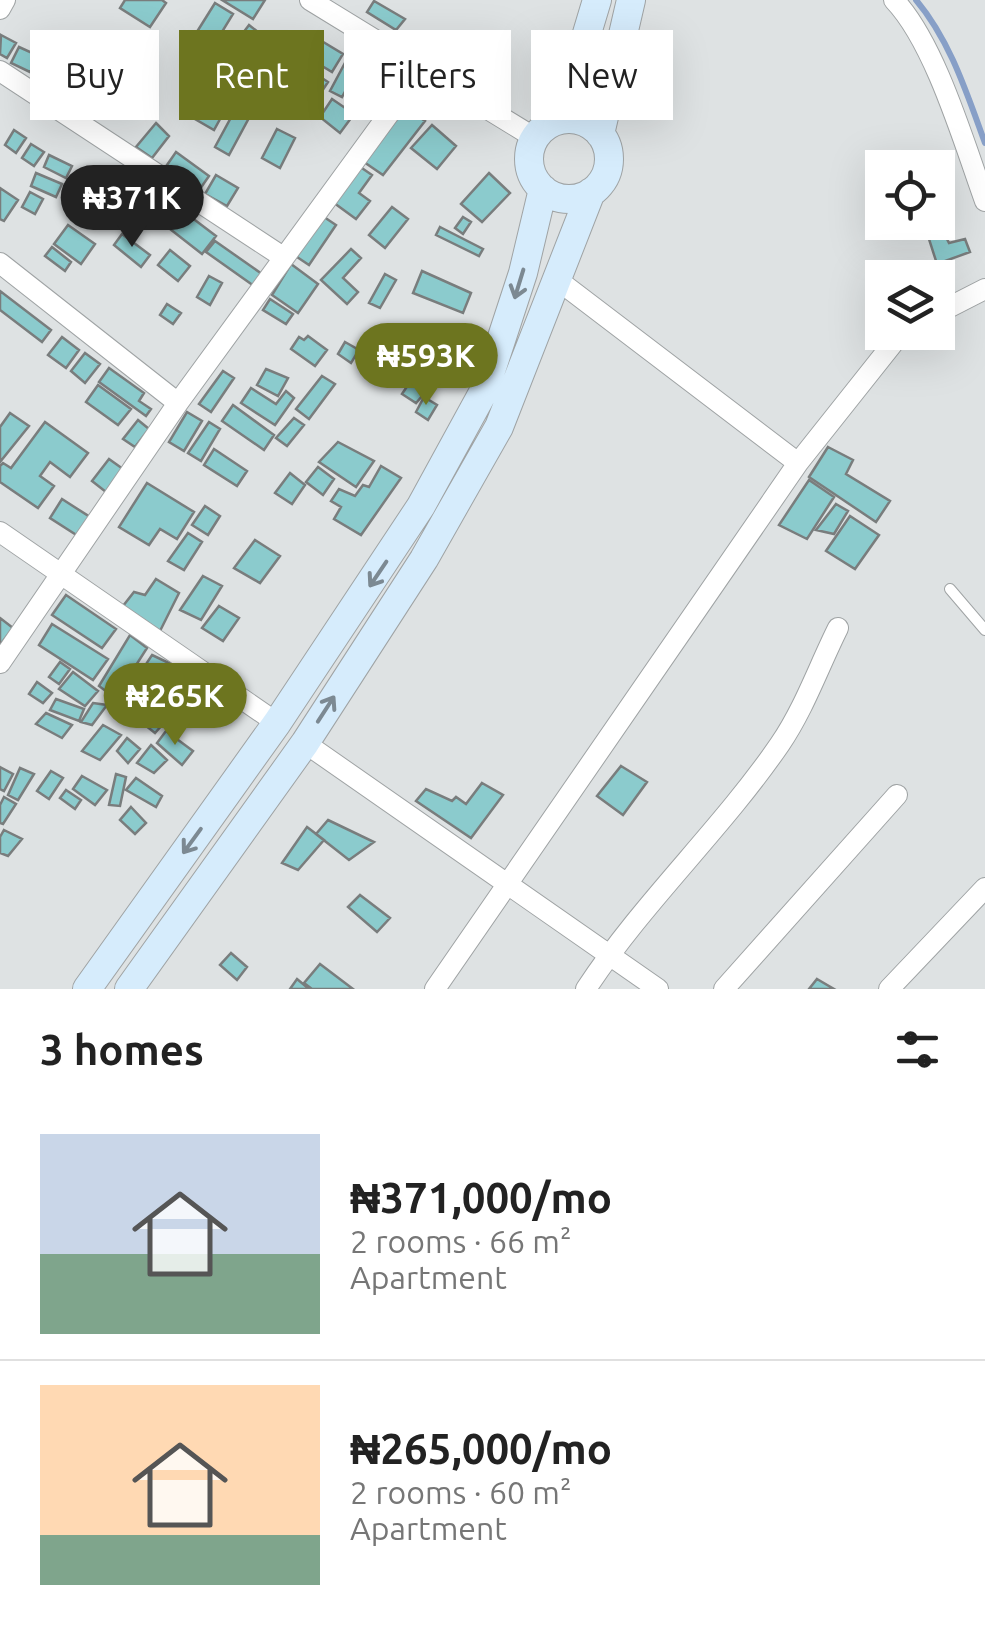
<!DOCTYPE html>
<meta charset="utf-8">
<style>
:root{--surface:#fff;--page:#f6f6f6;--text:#222;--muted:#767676;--line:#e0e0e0;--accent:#6d751f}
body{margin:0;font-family:Ubuntu,sans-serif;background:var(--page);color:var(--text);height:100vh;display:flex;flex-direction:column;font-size:38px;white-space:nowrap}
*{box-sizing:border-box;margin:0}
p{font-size:32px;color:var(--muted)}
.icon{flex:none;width:55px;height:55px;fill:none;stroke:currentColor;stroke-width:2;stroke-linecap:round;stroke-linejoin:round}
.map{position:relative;height:989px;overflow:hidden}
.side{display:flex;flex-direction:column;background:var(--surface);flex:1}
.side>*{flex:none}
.top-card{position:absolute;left:30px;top:30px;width:925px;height:90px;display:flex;gap:20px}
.buttons{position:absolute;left:865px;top:150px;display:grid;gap:20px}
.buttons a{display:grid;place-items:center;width:90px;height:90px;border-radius:0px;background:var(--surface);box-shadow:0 10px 40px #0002;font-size:50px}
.price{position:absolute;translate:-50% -85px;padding:0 22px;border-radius:35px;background:var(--accent);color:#fff;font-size:32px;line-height:65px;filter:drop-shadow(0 2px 5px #0008)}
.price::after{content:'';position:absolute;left:50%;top:60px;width:30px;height:22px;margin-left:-15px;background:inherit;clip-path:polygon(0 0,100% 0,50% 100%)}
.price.current{background:#222;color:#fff}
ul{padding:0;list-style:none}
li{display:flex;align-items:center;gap:30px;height:250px;padding:0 40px}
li+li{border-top:2px solid var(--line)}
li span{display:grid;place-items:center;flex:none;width:280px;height:200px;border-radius:0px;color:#555}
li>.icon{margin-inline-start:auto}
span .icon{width:120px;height:120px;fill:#fffc;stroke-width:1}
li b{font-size:42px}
h2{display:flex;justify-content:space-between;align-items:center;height:120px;padding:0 40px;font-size:42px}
.pill{padding:0 35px;border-radius:0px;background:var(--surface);box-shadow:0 10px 40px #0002;font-size:35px;line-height:90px}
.pill.current{background:var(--accent);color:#fff}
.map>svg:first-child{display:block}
</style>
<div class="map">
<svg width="985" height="989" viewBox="0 0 985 989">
<rect width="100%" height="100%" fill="#dee2e3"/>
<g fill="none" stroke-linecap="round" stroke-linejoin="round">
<path stroke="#879fc7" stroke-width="6" d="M916,0C950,40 967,94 985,143"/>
</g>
<path fill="#8bcbcd" stroke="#797d7d" stroke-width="2.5" d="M125,0H162L166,3L150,27L120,8Z
M222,0H265L253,19Z
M374,1L405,19L396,30L367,12Z
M215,3L233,14L203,63L185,51Z
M249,25L263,36L241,61L228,53Z
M310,34L343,54L332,72L299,52Z
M1,35L16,43L7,58L0,54Z
M62,35L92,50L87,62L56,47Z
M19,47L39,56L30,72L11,63Z
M52,49L69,56L60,75L44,68Z
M290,59L301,66L277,101L266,94Z
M346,61L358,68L342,97L330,91Z
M240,63L267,80L259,92L232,75Z
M310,70L328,82L312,106L294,94Z
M372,79L388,89L374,109L359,99Z
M332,99L354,114L340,133L320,117Z
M206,100L225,110L214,130L195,119Z
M402,105L425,121L383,175L361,160Z
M234,112L250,116L229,155L215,147Z
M156,123L169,136L152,158L136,147Z
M432,125L456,146L437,169L411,148Z
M277,129L295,138L280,168L262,158Z
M14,130L26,138L16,153L5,145Z
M31,144L44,152L34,166L22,158Z
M176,152L209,176L200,189L167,165Z
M947,152L952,179L938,184V168H912L911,160Z
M49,155L72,166L66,178L44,167Z
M356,164L372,175L359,193L370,201L356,219L330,200Z
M36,173L62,184L56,197L31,186Z
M489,173L510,193L482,222L461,204Z
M216,175L238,188L227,206L205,194Z
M0,188L18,200L4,221L0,219Z
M30,192L43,199L35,214L22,207Z
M154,206L159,210L149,224L144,220Z
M392,207L408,219L385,248L369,235Z
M183,211L216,236L202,254L170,229Z
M321,215L336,225L309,265L294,255Z
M463,217L471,222L463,234L455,228Z
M68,225L95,244L81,264L54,244Z
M440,227L483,249L479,256L436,235Z
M944,233L949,243L965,239L970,252L937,264L928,236Z
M122,234L150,255L141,267L114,245Z
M215,241L262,274L254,286L206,252Z
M52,247L71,262L65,271L45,256Z
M351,249L361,258L343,278L358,292L347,304L321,280Z
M170,250L190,266L178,281L158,265Z
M291,264L318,284L298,313L272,295Z
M422,271L471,293L463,313L413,293Z
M385,274L396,280L380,308L369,303Z
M209,276L222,283L210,305L197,297Z
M0,291L51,330L42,342L0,310Z
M270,299L293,314L286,324L263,310Z
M167,304L181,313L173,324L160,315Z
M308,336L327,350L315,366L291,349L299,337L304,340Z
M62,337L79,350L66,368L48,355Z
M345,342L359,350L351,363L338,354Z
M418,345L441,361L430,377L407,361Z
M85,353L100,364L85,383L71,371Z
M451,362L462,368L452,384L443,379Z
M109,368L144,393L139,401L151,409L146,416L99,382Z
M266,369L288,378L278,396L257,385Z
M223,371L234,378L211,412L199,404Z
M322,376L335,384L309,419L296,409Z
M414,376L429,388L416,403L402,394Z
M98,385L131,409L118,425L86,402Z
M251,388L276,404L286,391L294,398L275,425L241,403Z
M424,397L437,405L428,420L416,412Z
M233,405L274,435L264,450L222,421Z
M187,412L202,421L184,451L169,442Z
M10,413L29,426L0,462V427Z
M294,418L304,425L287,446L276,438Z
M138,420L149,429L135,447L123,439Z
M45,422L88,453L70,477L50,462L40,476L54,486L38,508L0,482V466L3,463L11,468Z
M209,422L220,429L201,461L188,453Z
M338,442L374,461L356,487L319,462Z
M828,447L853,460L846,474L890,501L876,522L809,477Z
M214,449L247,471L237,486L204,465Z
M109,459L123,469L106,492L92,481Z
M381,466L401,478L361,535L334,519L341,507L331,501L339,489L355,496L363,485L369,487Z
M318,467L334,479L323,495L306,482Z
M290,473L305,485L292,504L275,493Z
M809,480L834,497L807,539L779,525Z
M147,483L194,512L177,539L160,529L149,545L119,527Z
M62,499L90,517L78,536L50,518Z
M836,504L848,511L834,534L816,530Z
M205,506L220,516L208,535L192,525Z
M850,516L879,535L855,569L826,551Z
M188,533L202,542L184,570L168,561Z
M255,540L280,556L260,583L234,568Z
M203,576L222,586L201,620L180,610Z
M156,579L179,593L160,631L123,606L134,592L145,595Z
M66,595L116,629L102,648L52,615Z
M219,606L239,618L223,641L202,628Z
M0,618L13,628L0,645Z
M52,624L108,659L93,680L39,645Z
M130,635L147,648L115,698L99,686Z
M152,655L169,663L149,693L133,684Z
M60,662L70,669L59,684L49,677Z
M176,664L192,674L180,691L165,683Z
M73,672L98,691L85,706L59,689Z
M37,682L52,693L43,703L29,694Z
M138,689L153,697L140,716L128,707Z
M168,689L176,694L170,702L160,696Z
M56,699L84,709L79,721L50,710Z
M93,703L107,705L92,725L81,722Z
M158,708L170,716L155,733L145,725Z
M46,713L72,725L62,738L36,724Z
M103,725L121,735L100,760L82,751Z
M166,731L193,751L182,765L157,743Z
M127,738L140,749L128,763L117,751Z
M151,745L167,760L154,773L137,763Z
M621,766L647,782L623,815L597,796Z
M0,767L13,774L4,791L0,789Z
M20,768L34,774L18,800L8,795Z
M51,771L63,778L49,799L37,791Z
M116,774L126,777L120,806L109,805Z
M82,776L107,790L95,805L73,789Z
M136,778L162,796L156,807L126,790Z
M482,783L503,795L471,838L416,801L426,789L452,801L456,797L466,804Z
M66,790L81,800L75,809L60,798Z
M4,797L16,804L3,824L0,823V805Z
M131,807L146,823L135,834L120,820Z
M328,820L374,842L349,860L316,834Z
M307,827L324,840L298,870L282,863Z
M4,830L22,839L8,856L0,853V837Z
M360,895L390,918L377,932L348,907Z
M231,953L247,967L237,980L220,965Z
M320,964L353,989H312L304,983Z
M297,979L309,989H290Z
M817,979L834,989H809Z"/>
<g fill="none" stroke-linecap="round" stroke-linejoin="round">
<g stroke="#9fa3a4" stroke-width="12">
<path id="lane" d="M950,589L985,630"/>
</g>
<g stroke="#9fa3a4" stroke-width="22">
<path id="street" d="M310,0L535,138
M894,0C935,43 964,143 985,201
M0,9L5,0
M0,71L283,257
M0,263L178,403
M559,281L798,463
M938,313L985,289
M0,532L277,723
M0,663L178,403L421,70
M305,743L658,989
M435,989L798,463L902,332
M586,989C643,902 721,830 780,744C804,709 819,666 838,628
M724,989L897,795
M889,989L985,888"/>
</g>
<g stroke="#9fa3a4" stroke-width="30">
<path id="secondary" d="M529 159a40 40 0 1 1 80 0a40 40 0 1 1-80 0Z
M561,120L597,0
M600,134L631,0
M87,989L277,723L421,506L485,389L523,273L543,189
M129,989L305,743L424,559L499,427L591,192"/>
</g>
<use href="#lane" stroke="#fff" stroke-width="10"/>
<use href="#street" stroke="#fff" stroke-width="20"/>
<use href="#secondary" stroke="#d6ecfc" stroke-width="28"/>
</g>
<defs><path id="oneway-shaft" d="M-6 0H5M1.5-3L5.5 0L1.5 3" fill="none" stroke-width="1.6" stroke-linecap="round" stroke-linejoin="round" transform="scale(2.5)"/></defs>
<g stroke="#7c8992">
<use href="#oneway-shaft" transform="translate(519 284) rotate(107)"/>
<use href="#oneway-shaft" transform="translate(378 574) rotate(124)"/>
<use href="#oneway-shaft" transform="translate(326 709) rotate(-57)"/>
<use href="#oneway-shaft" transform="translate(192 841) rotate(126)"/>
</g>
</svg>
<div class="buttons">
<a><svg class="icon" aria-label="locate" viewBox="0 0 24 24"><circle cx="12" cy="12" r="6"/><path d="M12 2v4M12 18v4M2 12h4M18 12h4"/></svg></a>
<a><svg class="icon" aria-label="layers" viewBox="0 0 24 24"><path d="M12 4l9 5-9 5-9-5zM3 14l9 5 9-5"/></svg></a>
</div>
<b class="price current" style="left:132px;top:250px">₦371K</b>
<b class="price" style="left:426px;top:408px">₦593K</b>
<b class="price" style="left:175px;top:748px">₦265K</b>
<div class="top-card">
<a class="pill">Buy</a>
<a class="pill current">Rent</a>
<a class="pill">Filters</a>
<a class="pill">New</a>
</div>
</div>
<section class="side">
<h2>3 homes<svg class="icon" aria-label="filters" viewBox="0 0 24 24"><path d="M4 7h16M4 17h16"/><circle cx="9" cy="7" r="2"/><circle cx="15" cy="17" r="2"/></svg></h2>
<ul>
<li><span style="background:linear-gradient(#c9d6e8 60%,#7fa58c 0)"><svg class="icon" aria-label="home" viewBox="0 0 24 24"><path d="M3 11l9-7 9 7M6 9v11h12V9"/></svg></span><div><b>₦371,000/mo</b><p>2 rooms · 66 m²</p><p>Apartment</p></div></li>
<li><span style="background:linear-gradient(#ffd9b3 75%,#7fa58c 0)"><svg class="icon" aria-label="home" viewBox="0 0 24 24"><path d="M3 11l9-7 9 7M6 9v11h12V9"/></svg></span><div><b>₦265,000/mo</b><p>2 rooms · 60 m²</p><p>Apartment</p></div></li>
</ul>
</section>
